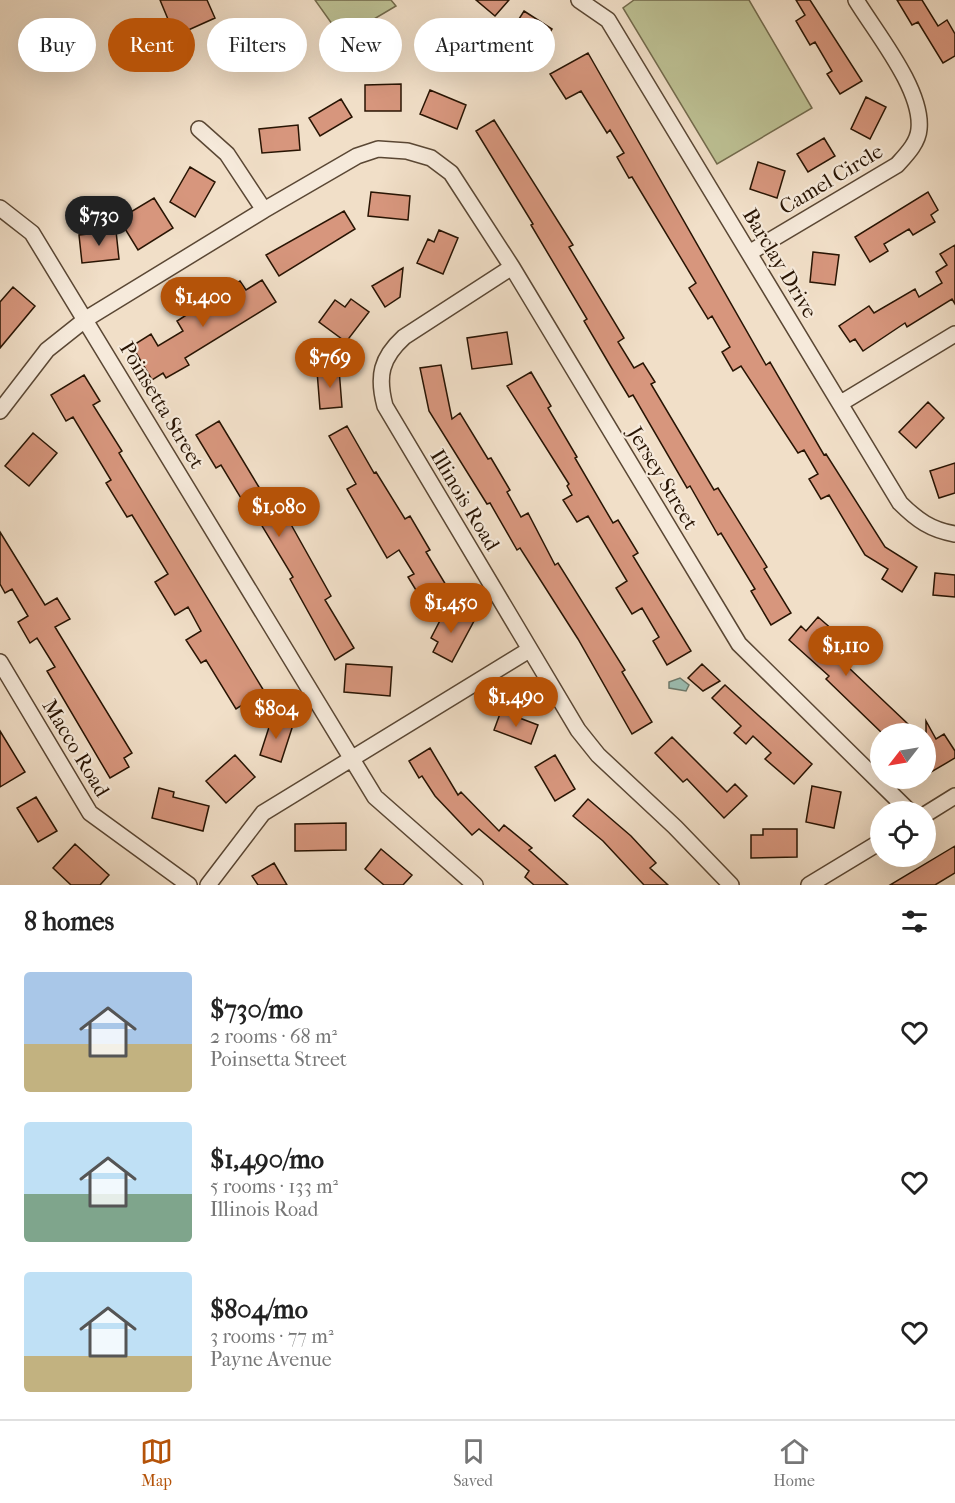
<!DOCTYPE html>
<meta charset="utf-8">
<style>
:root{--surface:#fff;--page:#f6f6f6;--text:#222;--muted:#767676;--line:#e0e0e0;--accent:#b45309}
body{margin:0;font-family:"IM FELL French Canon",serif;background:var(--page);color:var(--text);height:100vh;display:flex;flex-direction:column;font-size:22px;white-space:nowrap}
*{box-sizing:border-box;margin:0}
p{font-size:20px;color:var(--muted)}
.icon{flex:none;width:33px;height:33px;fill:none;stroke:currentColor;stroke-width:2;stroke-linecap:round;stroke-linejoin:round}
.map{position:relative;height:885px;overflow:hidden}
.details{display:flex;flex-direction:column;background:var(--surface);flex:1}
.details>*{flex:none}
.top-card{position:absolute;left:18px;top:18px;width:600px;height:54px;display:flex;gap:12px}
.needle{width:39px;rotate:239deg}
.tools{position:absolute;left:870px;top:723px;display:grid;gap:12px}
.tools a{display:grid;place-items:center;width:66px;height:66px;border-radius:50%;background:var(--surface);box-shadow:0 6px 24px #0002;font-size:30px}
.price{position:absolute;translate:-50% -51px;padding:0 14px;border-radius:21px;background:var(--accent);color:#fff;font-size:20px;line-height:39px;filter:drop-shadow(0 2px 3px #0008)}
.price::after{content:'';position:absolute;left:50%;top:36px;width:18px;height:14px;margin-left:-9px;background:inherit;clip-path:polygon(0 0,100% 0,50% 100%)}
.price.on{background:#222;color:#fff}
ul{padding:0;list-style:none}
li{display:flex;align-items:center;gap:18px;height:150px;padding:0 24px}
li span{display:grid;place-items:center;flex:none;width:168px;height:120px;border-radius:6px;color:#555}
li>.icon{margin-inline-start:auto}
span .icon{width:72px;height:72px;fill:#fffc;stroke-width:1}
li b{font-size:26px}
h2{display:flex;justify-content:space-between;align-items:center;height:72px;padding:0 24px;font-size:26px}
.tag{padding:0 21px;border-radius:27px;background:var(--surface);box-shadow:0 6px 24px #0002;font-size:21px;line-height:54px}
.tag.on{background:var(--accent);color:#fff}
.dock{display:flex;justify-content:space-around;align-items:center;height:84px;border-top:2px solid var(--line);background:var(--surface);font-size:16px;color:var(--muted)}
.dock a{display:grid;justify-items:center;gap:3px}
.dock .on{color:var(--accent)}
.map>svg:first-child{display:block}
</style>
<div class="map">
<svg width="955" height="885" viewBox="0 0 955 885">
<rect width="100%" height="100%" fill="#f1dfc8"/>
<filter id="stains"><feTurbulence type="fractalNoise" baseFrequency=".00333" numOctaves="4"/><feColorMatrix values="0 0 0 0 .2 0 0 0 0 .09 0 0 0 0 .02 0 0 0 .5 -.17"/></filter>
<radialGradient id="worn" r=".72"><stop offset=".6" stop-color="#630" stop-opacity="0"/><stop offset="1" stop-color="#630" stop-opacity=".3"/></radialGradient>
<path fill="#bdc194" stroke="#726a4c" stroke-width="1.5" d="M315,0H391L396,6L342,38Z
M634,0H749L812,108L717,164L623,8Z"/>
<path fill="#9bbdb1" stroke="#6d796b" stroke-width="1.5" d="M680,678L689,685L686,691L669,688V682Z"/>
<path fill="#d7967d" stroke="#281403" stroke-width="1.5" d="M160,0H207L215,18L175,36Z
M476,0H509L495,16Z
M796,0H810L862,81L840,94L827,74L832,71L815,42L810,45L796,21L805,15Z
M897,0H922L938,26L947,20L955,34V56L943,63L918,22L912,25Z
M524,11L552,29L540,48L512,30Z
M588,53L766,365L770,362L824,455L826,454L885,547L917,567L902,592L882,579L888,569L865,555L829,495L821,499L809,479L818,474L804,450L798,453L741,366L733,371L722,352L730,347L712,316L708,319L689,288L696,283L632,177L629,178L617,157L624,153L610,130L607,133L581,91L566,99L550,74Z
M401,84V111H365V85Z
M430,90L466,105L457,129L420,114Z
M866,97L886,107L870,139L851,129Z
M341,99L352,117L320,136L309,118Z
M494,120L573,245L569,247L624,338L618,342L634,368L643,363L655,382L651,384L714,490L718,488L767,567L764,569L791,613L771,625L751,591L755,589L721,533L718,535L690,486L687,488L633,395L629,397L611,367L584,321L587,319L531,225L533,224L476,131Z
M298,125L300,150L262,153L259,129Z
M824,138L835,156L808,172L797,154Z
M758,162L785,171L777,198L750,189Z
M190,167L215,182L195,217L170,202Z
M371,192L410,196L408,220L368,216Z
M928,192L938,210L931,215L935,222L913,235L909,229L884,244L888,251L870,262L855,237Z
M154,198L173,228L138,250L119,219Z
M344,211L355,229L279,276L266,255Z
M439,230L458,238L443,274L417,263L428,239L434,242Z
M116,231L119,259L82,263L79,235Z
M955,245V304L952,299L907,327L905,323L863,351L855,339L850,342L839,326L869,306L874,313L915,289L919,297L942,283L936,272L947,265L940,254Z
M813,252L839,255L835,285L810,282Z
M403,268L400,297L385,307L372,286Z
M262,280L276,302L185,358L189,365L166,378L163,373L152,380L132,346L151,334L158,346L183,331L177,321L222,292L240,281L246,290Z
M13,287L35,306L0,348V302Z
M351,299L369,312L346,342L319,322L335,300L345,307Z
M507,332L512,364L472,369L467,338Z
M441,365L452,419L460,413L488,459L491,458L510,490L507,492L521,517L528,513L555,565L558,563L625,670L622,672L652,722L632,734L578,639L520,548L517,550L490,503L487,504L429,411L420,368Z
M339,369L342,407L320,409L317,371Z
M531,372L551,406L548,408L577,457L575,458L613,523L618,520L638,553L633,556L691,651L667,665L653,641L659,637L642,608L632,614L616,588L627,581L588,516L577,522L563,500L572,495L567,486L569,484L507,386Z
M84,375L100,401L93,405L122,451L119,453L264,691L236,709L206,660L201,663L186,640L201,631L188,607L175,615L155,582L168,574L132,515L127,517L106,483L111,480L73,417L66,421L51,395Z
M928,402L944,418L916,448L899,432Z
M219,421L277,517L284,512L331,596L325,600L354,648L335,660L290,579L293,577L253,511L250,513L221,465L216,468L196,435Z
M347,426L374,473L376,472L405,519L410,516L430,550L426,552L452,595L428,610L408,577L414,574L399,550L387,558L347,489L356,484L329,436Z
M33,433L57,453L29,486L5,466Z
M955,463V493L939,498L930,471Z
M0,532L45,605L57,598L70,619L55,627L132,753L124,758L129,767L110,778L47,671L55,667L37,638L30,643L18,622L28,616L12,589L5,593L0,584Z
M935,573L955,575V597L933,595Z
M447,607L474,621L452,662L433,652L438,642L431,638Z
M818,617L841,637L830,650L908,724L898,734H883L826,679L829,676L789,640L801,626L806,631Z
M346,664L392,667L390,696L344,692Z
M702,664L720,681L703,691L688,678Z
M725,685L812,764L794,784L765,759L771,753L753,736L746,744L734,733L741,726L712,698Z
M501,711L538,725L531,744L494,730Z
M272,718L293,725L281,762L260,755Z
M926,721L936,739L944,734L955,751V758L926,775Z
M0,731L25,772L0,787Z
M672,737L727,792L735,784L747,796L724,818L687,779L683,782L655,753Z
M430,748L458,795L461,792L499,831L504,825L532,848L529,850L568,885H534L525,877L529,871L479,829L472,835L435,796L422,776L419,778L409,761Z
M235,755L255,777L226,803L206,781Z
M555,755L575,789L555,801L535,767Z
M812,786L841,792L834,828L806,822Z
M159,788L174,792L173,797L209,806L203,831L152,818Z
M36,797L57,831L38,842L17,808Z
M588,799L631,836L656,863L650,868L668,885H644L603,841L573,816Z
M346,823V850L295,851V824Z
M763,829H797V857L751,858V835H763Z
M75,844L109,875L100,885H71L53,868Z
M955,846V873L935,885H890Z
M381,849L412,875L403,885H384L365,869Z
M274,863L287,885H258L252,876Z"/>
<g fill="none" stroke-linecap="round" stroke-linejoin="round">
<g stroke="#5a4734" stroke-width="18">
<path id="minor" d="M579,0L608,20L900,503C917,520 931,530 955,534
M199,129L227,154L264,210
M0,208L32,233L375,797L475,885
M749,253L897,165C906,155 918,143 919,129C923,90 876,33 856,0
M512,267L404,337C381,358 377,376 385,406L578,730L598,755L675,827L731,885
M841,403L955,334
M0,411L47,350L86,319L264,210L357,156L378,149L407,151L431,158L451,173L512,267L739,644L910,812
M0,662L90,813L189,885
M926,814L955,796
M208,885L263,813L529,650
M809,885L880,842"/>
</g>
<use href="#minor" stroke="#f6eadb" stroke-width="15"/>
</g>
<g text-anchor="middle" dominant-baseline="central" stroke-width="4.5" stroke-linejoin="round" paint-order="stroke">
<g font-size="21" fill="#281403" stroke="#f6eadb">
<text transform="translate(831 179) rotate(-31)">Camel Circle</text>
<text transform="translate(780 263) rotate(59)">Barclay Drive</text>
<text transform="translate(162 405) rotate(59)">Poinsetta Street</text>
<text transform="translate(663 478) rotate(59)">Jersey Street</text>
<text transform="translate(465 500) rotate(59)">Illinois Road</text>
<text transform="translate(76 748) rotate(59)">Macco Road</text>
</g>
</g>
<rect width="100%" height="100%" filter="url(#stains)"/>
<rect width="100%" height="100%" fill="url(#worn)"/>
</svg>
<div class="tools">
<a><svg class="needle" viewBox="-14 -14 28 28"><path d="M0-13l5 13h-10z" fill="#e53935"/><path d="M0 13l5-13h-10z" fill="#767676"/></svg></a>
<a><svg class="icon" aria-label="locate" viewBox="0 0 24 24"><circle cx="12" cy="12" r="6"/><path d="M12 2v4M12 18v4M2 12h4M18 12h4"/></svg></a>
</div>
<b class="price on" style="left:99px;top:247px">$730</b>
<b class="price" style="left:203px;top:328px">$1,400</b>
<b class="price" style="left:330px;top:389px">$769</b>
<b class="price" style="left:279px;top:538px">$1,080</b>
<b class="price" style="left:451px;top:634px">$1,450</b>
<b class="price" style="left:846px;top:677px">$1,110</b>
<b class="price" style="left:516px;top:728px">$1,490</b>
<b class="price" style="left:276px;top:740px">$804</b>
<div class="top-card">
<a class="tag">Buy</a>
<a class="tag on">Rent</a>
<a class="tag">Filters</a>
<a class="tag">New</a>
<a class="tag">Apartment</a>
</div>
</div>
<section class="details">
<h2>8 homes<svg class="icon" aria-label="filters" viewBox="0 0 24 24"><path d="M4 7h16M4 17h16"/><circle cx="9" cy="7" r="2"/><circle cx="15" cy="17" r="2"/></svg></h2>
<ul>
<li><span style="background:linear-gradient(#a9c7e8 60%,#c2b280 0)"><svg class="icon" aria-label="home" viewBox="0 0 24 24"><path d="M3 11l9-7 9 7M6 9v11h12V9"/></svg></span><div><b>$730/mo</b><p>2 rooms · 68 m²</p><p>Poinsetta Street</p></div><svg class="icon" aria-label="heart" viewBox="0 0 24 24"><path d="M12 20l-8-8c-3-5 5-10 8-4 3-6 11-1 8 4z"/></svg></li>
<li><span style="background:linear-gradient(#bfe0f5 60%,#7fa58c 0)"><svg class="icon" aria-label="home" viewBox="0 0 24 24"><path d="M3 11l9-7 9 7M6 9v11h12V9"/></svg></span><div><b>$1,490/mo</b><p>5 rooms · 133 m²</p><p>Illinois Road</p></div><svg class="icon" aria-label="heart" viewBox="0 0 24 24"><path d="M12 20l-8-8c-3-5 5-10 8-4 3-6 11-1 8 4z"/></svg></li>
<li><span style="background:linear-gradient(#bfe0f5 70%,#c2b280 0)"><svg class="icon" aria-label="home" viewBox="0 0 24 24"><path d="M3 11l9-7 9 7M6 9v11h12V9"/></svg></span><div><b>$804/mo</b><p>3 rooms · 77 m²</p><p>Payne Avenue</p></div><svg class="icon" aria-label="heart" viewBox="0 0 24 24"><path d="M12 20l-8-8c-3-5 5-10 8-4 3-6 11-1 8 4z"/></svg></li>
</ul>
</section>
<nav class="dock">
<a class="on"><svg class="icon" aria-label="map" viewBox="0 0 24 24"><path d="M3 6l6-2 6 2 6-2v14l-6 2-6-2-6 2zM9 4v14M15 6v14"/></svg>Map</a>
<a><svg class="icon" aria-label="saved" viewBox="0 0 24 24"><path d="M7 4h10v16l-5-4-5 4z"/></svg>Saved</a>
<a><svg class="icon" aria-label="home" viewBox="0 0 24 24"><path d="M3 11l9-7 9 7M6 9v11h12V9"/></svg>Home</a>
</nav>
